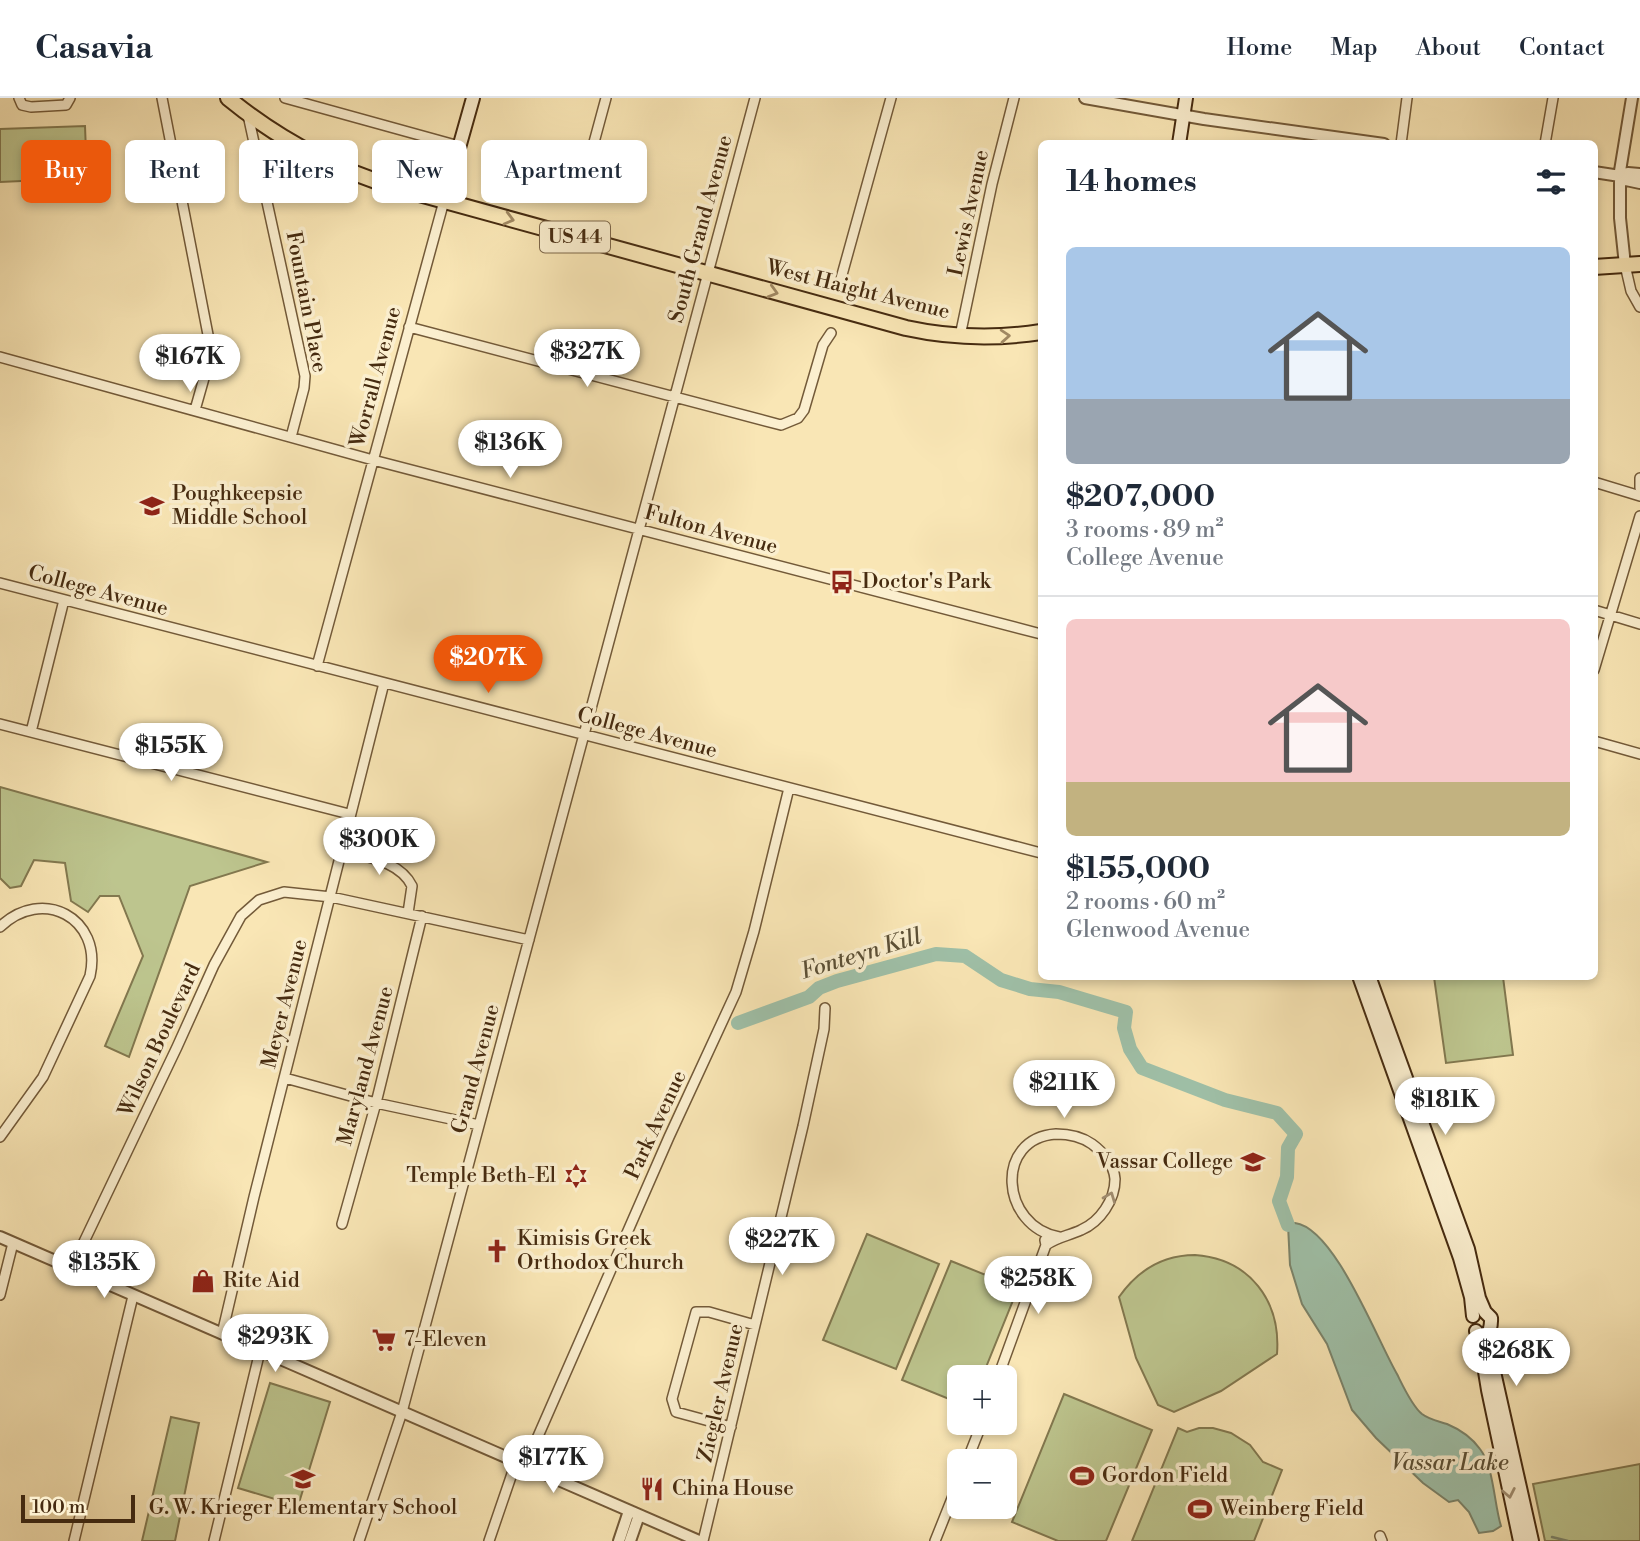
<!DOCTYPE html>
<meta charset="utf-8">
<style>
:root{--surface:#fff;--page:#f2f2f3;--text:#1f2937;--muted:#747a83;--line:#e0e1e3;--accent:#ea580c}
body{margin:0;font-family:"Libre Bodoni",serif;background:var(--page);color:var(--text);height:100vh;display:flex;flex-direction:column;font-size:26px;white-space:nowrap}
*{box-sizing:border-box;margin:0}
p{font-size:23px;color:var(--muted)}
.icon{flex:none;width:38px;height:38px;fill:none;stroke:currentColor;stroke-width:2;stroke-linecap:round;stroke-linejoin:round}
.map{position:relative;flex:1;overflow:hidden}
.side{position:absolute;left:1038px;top:42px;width:560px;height:840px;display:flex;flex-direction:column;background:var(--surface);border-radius:10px;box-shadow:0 4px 10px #0003}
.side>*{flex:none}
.banner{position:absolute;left:21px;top:42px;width:665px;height:63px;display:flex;gap:14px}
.tools{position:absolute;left:947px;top:1267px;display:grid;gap:14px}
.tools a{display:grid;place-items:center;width:70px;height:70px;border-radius:10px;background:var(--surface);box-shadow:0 4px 10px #0003;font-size:35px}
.scale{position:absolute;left:21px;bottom:18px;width:114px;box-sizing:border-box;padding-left:7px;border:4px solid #462b10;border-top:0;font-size:19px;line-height:24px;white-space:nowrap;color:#462b10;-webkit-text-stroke:5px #fbefcf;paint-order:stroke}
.price{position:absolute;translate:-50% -60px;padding:0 16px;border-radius:24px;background:#fff;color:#222;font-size:23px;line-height:46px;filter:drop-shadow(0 2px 4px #0008)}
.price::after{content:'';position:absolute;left:50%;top:42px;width:21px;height:16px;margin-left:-10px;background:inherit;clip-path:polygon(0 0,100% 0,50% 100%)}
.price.selected{background:var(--accent);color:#fff}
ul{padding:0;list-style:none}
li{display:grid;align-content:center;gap:14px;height:371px;padding:0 28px}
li+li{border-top:2px solid var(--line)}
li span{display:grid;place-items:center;height:217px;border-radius:10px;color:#555}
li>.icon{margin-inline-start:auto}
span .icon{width:126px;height:126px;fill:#fffc;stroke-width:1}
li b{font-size:30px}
h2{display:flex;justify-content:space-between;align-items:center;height:84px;padding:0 28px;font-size:30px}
.tag{padding:0 24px;border-radius:10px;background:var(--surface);box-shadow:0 4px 10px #0003;font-size:24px;line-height:63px}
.tag.selected{background:var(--accent);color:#fff}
header{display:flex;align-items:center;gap:42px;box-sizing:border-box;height:98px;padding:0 35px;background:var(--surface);border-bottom:2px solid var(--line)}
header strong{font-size:33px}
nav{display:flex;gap:38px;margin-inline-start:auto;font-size:24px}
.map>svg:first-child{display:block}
</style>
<header>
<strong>Casavia</strong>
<nav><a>Home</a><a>Map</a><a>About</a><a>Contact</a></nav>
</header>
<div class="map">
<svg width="1640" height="1443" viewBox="0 0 1640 1443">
<rect width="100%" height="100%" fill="#f9e6b5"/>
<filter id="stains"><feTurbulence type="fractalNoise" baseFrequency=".00286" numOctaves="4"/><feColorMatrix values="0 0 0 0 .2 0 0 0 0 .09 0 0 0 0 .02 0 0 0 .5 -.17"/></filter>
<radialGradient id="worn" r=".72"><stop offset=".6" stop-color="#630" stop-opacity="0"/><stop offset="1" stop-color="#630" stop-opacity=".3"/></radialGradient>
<path fill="#bdc58e" stroke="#82784f" stroke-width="2" d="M85,28L87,80L0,84V31Z
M0,689L267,764L190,788L129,959L105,948L143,858L119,798H100L88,814L71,803L65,765L34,762L21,788L10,790L0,780Z
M1434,879H1503L1513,957L1446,965Z
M867,1136L939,1166L896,1271L823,1242Z
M1195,1157C1250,1161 1281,1203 1277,1256L1221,1293L1174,1314L1158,1307L1136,1260L1119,1199C1138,1172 1162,1157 1195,1157Z
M951,1163L1018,1190L982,1279H959V1305L902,1282Z
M270,1285L330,1304L298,1408L238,1390Z
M1064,1296L1152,1332L1106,1443H1058L1012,1424Z
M171,1319L199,1325L175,1443H142Z
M1178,1330L1187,1334L1199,1330H1213L1231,1335L1250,1347L1263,1364L1282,1372L1254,1443H1132Z
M1640,1366V1443H1545L1533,1386Z"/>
<path fill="#9fc0a8" stroke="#7b846b" stroke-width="2" d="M1295,1125C1335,1130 1377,1242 1397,1276C1403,1288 1412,1308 1422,1316C1430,1322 1438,1323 1447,1326C1459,1331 1472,1340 1480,1351C1494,1369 1494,1406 1501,1428L1493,1433L1479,1435L1469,1414L1458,1402L1449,1404L1423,1385L1376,1340L1352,1312L1327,1246L1302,1206L1290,1167L1288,1127Z"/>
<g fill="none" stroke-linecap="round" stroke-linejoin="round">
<path stroke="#7b846b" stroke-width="2.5" d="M1552,1439L1568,1443"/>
<path stroke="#9fc0a8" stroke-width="14" d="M738,925L809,899L819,890L837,883L936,856L965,858L1001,882L1030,891L1059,894L1126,914L1124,930L1130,951L1142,970L1225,1002L1277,1015L1296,1036L1288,1050L1287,1079L1279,1103L1288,1127"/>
<g stroke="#735a39" stroke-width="12">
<path id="minor" d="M19,0L22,7L31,9L66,7L70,0
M162,0L210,247L208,266L195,312
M285,0L459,48
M248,17L305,278L304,290L291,339
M1401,46L1407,0
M1545,46L1553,0
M263,73C267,57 280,47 297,51
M580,96L606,0
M1625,167L1631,193L1640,209
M840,184L891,0
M409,229L781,327L798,320L804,312L823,247L831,235
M960,238L992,86L1014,0
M0,259L373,362L1041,536
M1640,380V390
M1594,384L1640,398
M0,485L1041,755
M1594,512L1640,526
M317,568L444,103
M1594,572L1640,418
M0,626L349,716
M31,634L64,502
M1594,643L1640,656
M342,752C366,759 400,763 412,788L408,815
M0,829C42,788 103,820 90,878L43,979L0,1039
M285,980L376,1005L479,1027
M342,1126L376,1005L422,818
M1046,1147C1057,1139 1068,1138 1081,1132C1100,1124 1115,1102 1115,1081C1114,1067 1103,1054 1092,1046C1082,1039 1068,1036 1056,1036C994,1040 1000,1128 1059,1139
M71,1171L177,949L214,867L241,818L259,802L284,794L331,799L529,842
M0,1197L13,1145
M222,1236L254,1099L384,585
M998,1279L1046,1147L1045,1142
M731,1329L676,1314L672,1301L696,1214H709L755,1227
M967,1363L982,1325
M525,1368L669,1039L736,894L754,833L789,690
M1380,1438L1382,1443
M74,1443L133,1198
M214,1443L260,1253
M359,1443L402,1314L755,0
M489,1443L516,1364
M703,1443L803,1028L824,931L825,910
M935,1443L959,1383"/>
</g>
<g stroke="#735a39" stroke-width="14">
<path id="tertiary" d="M1085,0L1204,21L1384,46
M1594,74L1620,78L1626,82L1640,85
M1620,78L1628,75L1640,76
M1625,167L1620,120V73L1632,0
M0,1139L699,1443
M619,1443L629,1413
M630,1443L639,1417"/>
</g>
<g stroke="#462b10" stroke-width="16">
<path id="secondary" d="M1179,46L1186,0
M444,103L473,0
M1359,878L1460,1160L1471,1199L1473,1218
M1369,878L1468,1151L1479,1200L1485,1214L1491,1220C1492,1229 1487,1237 1488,1247L1532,1443
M1476,1233L1481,1249L1488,1292L1520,1443"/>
</g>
<g stroke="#462b10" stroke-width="18">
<path id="trunk" d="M228,0C278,41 332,70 394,89L906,230C952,240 996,241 1041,234
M1594,169L1640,166"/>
</g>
<use href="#minor" stroke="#fbefcf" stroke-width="9"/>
<use href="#tertiary" stroke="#fbefcf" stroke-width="10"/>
<use href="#secondary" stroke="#fbefcf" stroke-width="12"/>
<use href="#trunk" stroke="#f9e6b5" stroke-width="14"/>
</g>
<defs><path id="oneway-chevron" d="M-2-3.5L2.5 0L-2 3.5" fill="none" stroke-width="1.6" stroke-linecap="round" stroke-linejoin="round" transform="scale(1.75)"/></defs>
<g stroke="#a08862">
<use href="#oneway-chevron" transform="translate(509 121) rotate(15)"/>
<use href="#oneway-chevron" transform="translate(773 194) rotate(16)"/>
<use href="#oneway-chevron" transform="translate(1005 238) rotate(-4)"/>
</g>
<g stroke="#a08d70">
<use href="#oneway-chevron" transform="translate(1110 1099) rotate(-69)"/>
<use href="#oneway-chevron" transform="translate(1509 1395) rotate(79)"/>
</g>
<defs>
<g id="school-bare" transform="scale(1.89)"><path d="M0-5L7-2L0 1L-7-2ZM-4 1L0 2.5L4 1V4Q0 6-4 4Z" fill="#8f2418" stroke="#fbefcf" stroke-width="2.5" paint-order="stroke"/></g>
<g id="bus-bare" transform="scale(1.89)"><path d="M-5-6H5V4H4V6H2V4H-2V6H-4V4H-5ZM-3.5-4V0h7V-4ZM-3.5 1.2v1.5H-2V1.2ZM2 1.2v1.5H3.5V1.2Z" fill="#8f2418" stroke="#fbefcf" stroke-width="2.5" paint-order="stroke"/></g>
<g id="university-bare" transform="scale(1.89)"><path d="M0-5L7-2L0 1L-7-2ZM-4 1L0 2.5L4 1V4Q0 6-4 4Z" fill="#8f2418" stroke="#fbefcf" stroke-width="2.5" paint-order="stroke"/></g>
<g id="synagogue-bare" transform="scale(1.89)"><path d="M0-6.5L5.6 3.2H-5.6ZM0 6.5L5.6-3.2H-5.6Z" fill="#8f2418" stroke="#fbefcf" stroke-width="2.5" paint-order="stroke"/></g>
<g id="church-bare" transform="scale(1.89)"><path d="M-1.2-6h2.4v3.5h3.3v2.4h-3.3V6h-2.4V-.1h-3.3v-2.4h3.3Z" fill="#8f2418" stroke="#fbefcf" stroke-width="2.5" paint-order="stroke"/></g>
<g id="shop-bare" transform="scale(1.89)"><path d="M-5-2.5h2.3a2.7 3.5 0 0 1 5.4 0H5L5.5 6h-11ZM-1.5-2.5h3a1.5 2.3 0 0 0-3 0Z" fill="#8f2418" stroke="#fbefcf" stroke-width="2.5" paint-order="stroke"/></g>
<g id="supermarket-bare" transform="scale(1.89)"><path d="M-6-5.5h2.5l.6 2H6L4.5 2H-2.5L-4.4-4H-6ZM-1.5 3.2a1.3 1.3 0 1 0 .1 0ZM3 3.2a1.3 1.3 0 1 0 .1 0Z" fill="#8f2418" stroke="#fbefcf" stroke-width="2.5" paint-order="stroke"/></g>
<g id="stadium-bare" transform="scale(1.89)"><path d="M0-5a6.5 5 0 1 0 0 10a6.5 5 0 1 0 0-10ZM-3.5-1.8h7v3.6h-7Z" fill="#8f2418" stroke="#fbefcf" stroke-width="2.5" paint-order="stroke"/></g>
<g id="restaurant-bare" transform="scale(1.89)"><path d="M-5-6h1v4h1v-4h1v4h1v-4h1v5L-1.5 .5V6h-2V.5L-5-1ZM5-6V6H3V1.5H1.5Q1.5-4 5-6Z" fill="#8f2418" stroke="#fbefcf" stroke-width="2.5" paint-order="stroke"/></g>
</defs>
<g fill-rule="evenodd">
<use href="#school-bare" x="152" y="408"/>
<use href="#bus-bare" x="842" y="484"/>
<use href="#university-bare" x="1253" y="1064"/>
<use href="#synagogue-bare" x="576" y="1078"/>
<use href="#church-bare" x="497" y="1153"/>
<use href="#shop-bare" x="203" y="1183"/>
<use href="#supermarket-bare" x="384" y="1242"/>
<use href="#stadium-bare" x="1082" y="1378"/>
<use href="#school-bare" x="303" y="1381"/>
<use href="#restaurant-bare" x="652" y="1391"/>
<use href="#stadium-bare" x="1200" y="1411"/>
</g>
<g text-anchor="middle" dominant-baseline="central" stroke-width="7" stroke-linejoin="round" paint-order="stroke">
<rect fill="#fbefcf" stroke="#7c6649" stroke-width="2" x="540" y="123.5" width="70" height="31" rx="5"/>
<g font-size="19" font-weight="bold" fill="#462b10">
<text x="575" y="139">US 44</text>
</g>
<g font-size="21" fill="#462b10" stroke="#fbefcf">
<text transform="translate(969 115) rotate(-78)">Lewis Avenue</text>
<text transform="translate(701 131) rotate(-75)">South Grand Avenue</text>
<text transform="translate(858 192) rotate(14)">West Haight Avenue</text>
<text transform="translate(306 204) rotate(79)">Fountain Place</text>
<text transform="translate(376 279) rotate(-75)">Worrall Avenue</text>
<text transform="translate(711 432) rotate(15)">Fulton Avenue</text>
<text transform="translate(98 493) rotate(15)">College Avenue</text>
<text transform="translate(647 635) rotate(15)">College Avenue</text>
<text transform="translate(285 906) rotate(-76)">Meyer Avenue</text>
<text transform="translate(160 942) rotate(-65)">Wilson Boulevard</text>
<text transform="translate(366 968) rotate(-75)">Maryland Avenue</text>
<text transform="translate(476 971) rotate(-75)">Grand Avenue</text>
<text transform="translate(656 1027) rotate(-65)">Park Avenue</text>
<text transform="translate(721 1295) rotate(-77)">Ziegler Avenue</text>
</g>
<g font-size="21" fill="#462b10" stroke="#fbefcf" text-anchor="start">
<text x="172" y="396">Poughkeepsie<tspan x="172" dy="24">Middle School</tspan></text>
<text x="862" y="484">Doctor's Park</text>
<text x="1233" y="1064" text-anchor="end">Vassar College</text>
<text x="556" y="1078" text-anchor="end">Temple Beth-El</text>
<text x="517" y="1141">Kimisis Greek<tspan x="517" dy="24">Orthodox Church</tspan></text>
<text x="223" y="1183">Rite Aid</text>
<text x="404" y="1242">7-Eleven</text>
<text x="1102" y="1378">Gordon Field</text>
<text x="672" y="1391">China House</text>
<text x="303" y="1410" text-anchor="middle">G. W. Krieger Elementary School</text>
<text x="1220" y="1411">Weinberg Field</text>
</g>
<g font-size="23" font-style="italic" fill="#5c5036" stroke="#fbefcf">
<text transform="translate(861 856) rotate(-17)">Fonteyn Kill</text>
<text x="1450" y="1365">Vassar Lake</text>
</g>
</g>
<rect width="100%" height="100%" filter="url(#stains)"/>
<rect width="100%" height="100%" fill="url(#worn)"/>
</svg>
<div class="tools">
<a>+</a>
<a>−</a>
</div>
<div class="scale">100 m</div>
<b class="price" style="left:587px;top:291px">$327K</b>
<b class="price" style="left:190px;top:296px">$167K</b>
<b class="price" style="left:510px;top:382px">$136K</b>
<b class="price selected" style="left:488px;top:597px">$207K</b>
<b class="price" style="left:171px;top:685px">$155K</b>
<b class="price" style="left:379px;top:779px">$300K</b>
<b class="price" style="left:1064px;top:1022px">$211K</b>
<b class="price" style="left:1445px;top:1039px">$181K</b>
<b class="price" style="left:782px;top:1179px">$227K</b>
<b class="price" style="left:104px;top:1202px">$135K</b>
<b class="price" style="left:1038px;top:1218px">$258K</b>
<b class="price" style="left:275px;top:1276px">$293K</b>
<b class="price" style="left:1516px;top:1290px">$268K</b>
<b class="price" style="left:553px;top:1397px">$177K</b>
<div class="banner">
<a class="tag selected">Buy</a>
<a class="tag">Rent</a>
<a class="tag">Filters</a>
<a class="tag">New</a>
<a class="tag">Apartment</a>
</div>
<section class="side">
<h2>14 homes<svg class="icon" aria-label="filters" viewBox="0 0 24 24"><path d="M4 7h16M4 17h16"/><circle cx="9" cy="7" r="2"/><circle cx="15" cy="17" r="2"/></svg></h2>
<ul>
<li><span style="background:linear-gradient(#a9c7e8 70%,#9aa5b1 0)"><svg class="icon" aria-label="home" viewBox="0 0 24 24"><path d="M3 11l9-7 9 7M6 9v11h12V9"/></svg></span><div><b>$207,000</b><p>3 rooms · 89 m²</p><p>College Avenue</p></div></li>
<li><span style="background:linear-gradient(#f6c9c9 75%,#c2b280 0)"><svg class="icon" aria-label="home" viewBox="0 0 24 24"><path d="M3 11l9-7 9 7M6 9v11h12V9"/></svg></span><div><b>$155,000</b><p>2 rooms · 60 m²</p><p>Glenwood Avenue</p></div></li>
</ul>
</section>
</div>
